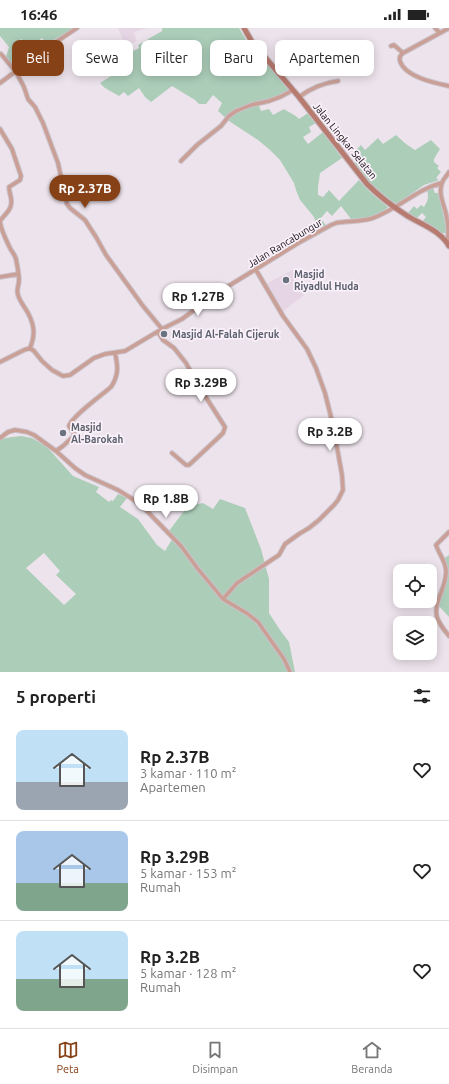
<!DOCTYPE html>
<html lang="id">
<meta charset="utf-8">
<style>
:root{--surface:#fff;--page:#f2f2f2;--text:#222;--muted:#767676;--line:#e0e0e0;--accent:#864117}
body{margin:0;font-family:Ubuntu,sans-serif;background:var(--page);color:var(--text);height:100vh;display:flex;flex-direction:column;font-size:15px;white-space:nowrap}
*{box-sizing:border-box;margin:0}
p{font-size:13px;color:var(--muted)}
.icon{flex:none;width:22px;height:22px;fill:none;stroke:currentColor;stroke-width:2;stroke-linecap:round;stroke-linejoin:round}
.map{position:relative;height:644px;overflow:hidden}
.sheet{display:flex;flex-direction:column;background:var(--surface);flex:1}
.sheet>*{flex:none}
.guide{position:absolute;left:12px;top:12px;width:425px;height:36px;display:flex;gap:8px}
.buttons{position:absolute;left:393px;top:536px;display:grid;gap:8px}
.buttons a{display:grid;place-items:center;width:44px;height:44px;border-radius:8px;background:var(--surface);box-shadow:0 2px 10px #0003;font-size:20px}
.price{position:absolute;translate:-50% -34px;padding:0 9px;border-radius:14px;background:#fff;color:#222;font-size:13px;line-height:26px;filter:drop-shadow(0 1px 2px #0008)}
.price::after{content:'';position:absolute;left:50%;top:24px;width:12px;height:9px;margin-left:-6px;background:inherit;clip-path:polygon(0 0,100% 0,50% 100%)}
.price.current{background:var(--accent);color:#fff}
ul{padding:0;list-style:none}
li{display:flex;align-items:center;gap:12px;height:100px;padding:0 16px}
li+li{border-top:1px solid var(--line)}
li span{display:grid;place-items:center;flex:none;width:112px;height:80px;border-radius:8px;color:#555}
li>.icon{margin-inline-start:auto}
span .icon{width:48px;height:48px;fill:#fffc;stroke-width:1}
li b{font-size:17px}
h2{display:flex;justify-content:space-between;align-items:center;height:48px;padding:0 16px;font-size:17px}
.chip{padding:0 14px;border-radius:8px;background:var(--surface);box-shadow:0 2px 10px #0003;font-size:14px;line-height:36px}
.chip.current{background:var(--accent);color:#fff}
.status{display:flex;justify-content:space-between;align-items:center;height:28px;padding:0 20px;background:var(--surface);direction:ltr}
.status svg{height:11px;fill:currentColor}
.tabs{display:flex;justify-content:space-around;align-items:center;height:56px;border-top:1px solid var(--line);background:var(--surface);font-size:11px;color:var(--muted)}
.tabs a{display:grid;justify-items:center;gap:2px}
.tabs .current{color:var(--accent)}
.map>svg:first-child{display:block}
</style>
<div class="status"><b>16:46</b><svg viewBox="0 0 49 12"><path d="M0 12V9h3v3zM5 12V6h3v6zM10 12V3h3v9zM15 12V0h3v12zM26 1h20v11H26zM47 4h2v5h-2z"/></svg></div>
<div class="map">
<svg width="449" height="644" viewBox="0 0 449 644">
<rect width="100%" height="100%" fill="#ede3ec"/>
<path fill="#e6d6e5" d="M118,0H148L134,4L137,13L126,18Z
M294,241L304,267L282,284L266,256Z"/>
<path fill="#acceb9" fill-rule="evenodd" d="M0,0H71L72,1L47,16L42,10L32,18L21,11L15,18L24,25L12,36L6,29L9,19L0,8Z
M162,0H239L246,12L241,17L251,29L257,24L290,62L268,72L258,75L261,83L269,81L273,87L284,81C289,85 295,86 299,91L308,85L316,95L309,99L311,104L303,109L308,116L323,104L342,130L320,145L318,159V167L323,169L329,162L339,173L359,152L370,164L388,179C376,190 366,190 351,191L341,178L332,188L327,183L321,190L326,198L318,202L314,189L300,172L296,162L294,155L280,132L270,122L258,112L229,93L218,83L222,75L213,67L206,76H199L195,72L172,58L151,74L145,69L139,60L128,68L124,64L119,68L105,60L100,55L119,43L113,34L125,27L139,20L138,17L162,3Z
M396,107L406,116L415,122L431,112L440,121L434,131V134L439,138L437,140L441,144L436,150L439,152L424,157L398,175C397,175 396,175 394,175C386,175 360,144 354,136L358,132L353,125L361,117L365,122L378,110L383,116Z
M433,160L435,165H439L447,205H441L422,194L426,189L422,185L416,191L408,185L414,178L417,181L421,177L424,179C428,173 429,169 427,162Z
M21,408L32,410L47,419L73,448L99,459L96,464L109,474L111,472L113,473L118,466L127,470L120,479L138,491L157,517L165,523L174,508L169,503L187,479L203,475L213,481L220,471L245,480L261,521L269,551V585L280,602L289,614L295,644H0V411L12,409ZM44,525L60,543L56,547L76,566L64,577L26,540Z
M449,527V589L439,578C445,560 449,550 443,531Z"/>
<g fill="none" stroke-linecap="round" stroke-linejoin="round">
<g stroke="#cac1c9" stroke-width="5.5">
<path id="street" d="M435,0L440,5L449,0
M440,5L403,25C400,27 399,29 400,33C405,49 435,55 449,58
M391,18L394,17L403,25
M1,26L16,44L24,59L28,71L35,79L43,95L58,135L67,176L70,180L85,192L96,209L106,227L143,278L162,301
M0,55L47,20L77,0
M299,69C311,60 323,55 338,53
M0,101L12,121L21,148L20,152L9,159C9,167 14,172 10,180C8,185 0,191 0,194C1,201 7,214 10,220C12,224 15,227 16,231C17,237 19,245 19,252C19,258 16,261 18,267C20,274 25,279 28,285C35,298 35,308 30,320
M181,133L197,117L221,98L229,88L236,83L251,77L269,73L280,69L293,62
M447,215C449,206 448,195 446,186C444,176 438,166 442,155C443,151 447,148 449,144
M0,249L18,246
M158,304L163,312L174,320L186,335L200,360L225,399L223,405L219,409L189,437H186L172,425
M0,334L24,322L30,320L34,323L42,333L52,342L63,348L70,347L94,330L105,326L125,323L162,301L182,291L222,262L300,214L331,197L336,195C348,193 362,194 373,190C398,181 417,161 442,155
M0,410L8,404L15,402L27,404L34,407L56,423L75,440L85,447L118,462L131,470L142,478L181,518L198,541L223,571L248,586L258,594L284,631L290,644
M56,423L63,418L75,407L69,398C71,389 102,367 111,359C119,347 118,338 115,325
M449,504L436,517C439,526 446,534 446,543C447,559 433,574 437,589C439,596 445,603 449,608
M223,571L237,555L279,527L285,516L299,506L309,500L319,492L334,477L338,472L343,462L342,447L333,397L325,365L316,340L307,321L283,288L256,242"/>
</g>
<g stroke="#cac1c9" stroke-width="7">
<path id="secondary" d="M244,0L252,14L299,69L367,156C379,168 392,178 406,187C420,196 440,202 449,218"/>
</g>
<use href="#street" stroke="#c99f96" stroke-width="3.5"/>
<use href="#secondary" stroke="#b77b6f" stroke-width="5"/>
</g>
<g fill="#6b7280" stroke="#faf0f9" stroke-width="1.5">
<circle cx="286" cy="252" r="4"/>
<circle cx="164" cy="306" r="4"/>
<circle cx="63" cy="405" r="4"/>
</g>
<g text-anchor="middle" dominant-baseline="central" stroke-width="3.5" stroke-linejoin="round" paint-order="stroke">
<g font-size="10" fill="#100d10" stroke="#faf0f9">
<text transform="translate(345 113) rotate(51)">Jalan Lingkar Selatan</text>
<text transform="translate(285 215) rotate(-31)">Jalan Rancabungur</text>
</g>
<g font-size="10" font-weight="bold" fill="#5b616d" stroke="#faf0f9" text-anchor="start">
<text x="294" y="246">Masjid<tspan x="294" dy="12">Riyadlul Huda</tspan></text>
<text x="172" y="306">Masjid Al-Falah Cijeruk</text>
<text x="71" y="399">Masjid<tspan x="71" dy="12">Al-Barokah</tspan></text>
</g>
</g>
</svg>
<div class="buttons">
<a><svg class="icon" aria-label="locate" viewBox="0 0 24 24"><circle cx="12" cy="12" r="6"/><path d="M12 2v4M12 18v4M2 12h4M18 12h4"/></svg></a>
<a><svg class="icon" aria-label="layers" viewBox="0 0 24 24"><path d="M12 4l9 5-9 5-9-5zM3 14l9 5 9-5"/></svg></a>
</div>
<b class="price current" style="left:85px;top:181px">Rp 2.37B</b>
<b class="price" style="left:198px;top:289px">Rp 1.27B</b>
<b class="price" style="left:201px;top:375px">Rp 3.29B</b>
<b class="price" style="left:330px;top:424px">Rp 3.2B</b>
<b class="price" style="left:166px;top:491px">Rp 1.8B</b>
<div class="guide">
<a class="chip current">Beli</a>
<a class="chip">Sewa</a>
<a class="chip">Filter</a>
<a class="chip">Baru</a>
<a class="chip">Apartemen</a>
</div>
</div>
<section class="sheet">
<h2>5 properti<svg class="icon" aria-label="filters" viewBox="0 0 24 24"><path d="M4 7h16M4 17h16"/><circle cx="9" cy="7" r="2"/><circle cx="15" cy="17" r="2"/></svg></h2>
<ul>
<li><span style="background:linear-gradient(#bfe0f5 65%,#9aa5b1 0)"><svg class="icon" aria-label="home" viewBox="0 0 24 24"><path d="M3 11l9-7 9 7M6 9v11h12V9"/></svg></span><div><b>Rp 2.37B</b><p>3 kamar · 110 m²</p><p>Apartemen</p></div><svg class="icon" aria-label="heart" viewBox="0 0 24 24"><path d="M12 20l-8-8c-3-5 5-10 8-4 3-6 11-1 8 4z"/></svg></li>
<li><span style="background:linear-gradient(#a9c7e8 65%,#7fa58c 0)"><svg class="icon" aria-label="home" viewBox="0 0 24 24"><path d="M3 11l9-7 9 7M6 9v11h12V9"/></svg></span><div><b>Rp 3.29B</b><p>5 kamar · 153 m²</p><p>Rumah</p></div><svg class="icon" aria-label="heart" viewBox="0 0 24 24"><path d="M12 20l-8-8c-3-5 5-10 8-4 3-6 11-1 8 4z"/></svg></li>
<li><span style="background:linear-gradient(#bfe0f5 60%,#7fa58c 0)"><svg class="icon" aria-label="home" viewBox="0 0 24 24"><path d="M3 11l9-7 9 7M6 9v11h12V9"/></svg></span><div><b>Rp 3.2B</b><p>5 kamar · 128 m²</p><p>Rumah</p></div><svg class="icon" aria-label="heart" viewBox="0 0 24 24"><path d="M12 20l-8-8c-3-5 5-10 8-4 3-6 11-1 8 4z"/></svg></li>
</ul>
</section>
<nav class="tabs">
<a class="current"><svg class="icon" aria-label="map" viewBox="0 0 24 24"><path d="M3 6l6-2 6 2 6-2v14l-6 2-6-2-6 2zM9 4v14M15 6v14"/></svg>Peta</a>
<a><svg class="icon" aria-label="saved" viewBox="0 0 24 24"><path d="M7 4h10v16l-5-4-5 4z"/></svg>Disimpan</a>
<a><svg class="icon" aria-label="home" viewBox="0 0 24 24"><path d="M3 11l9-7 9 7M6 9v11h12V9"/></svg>Beranda</a>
</nav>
